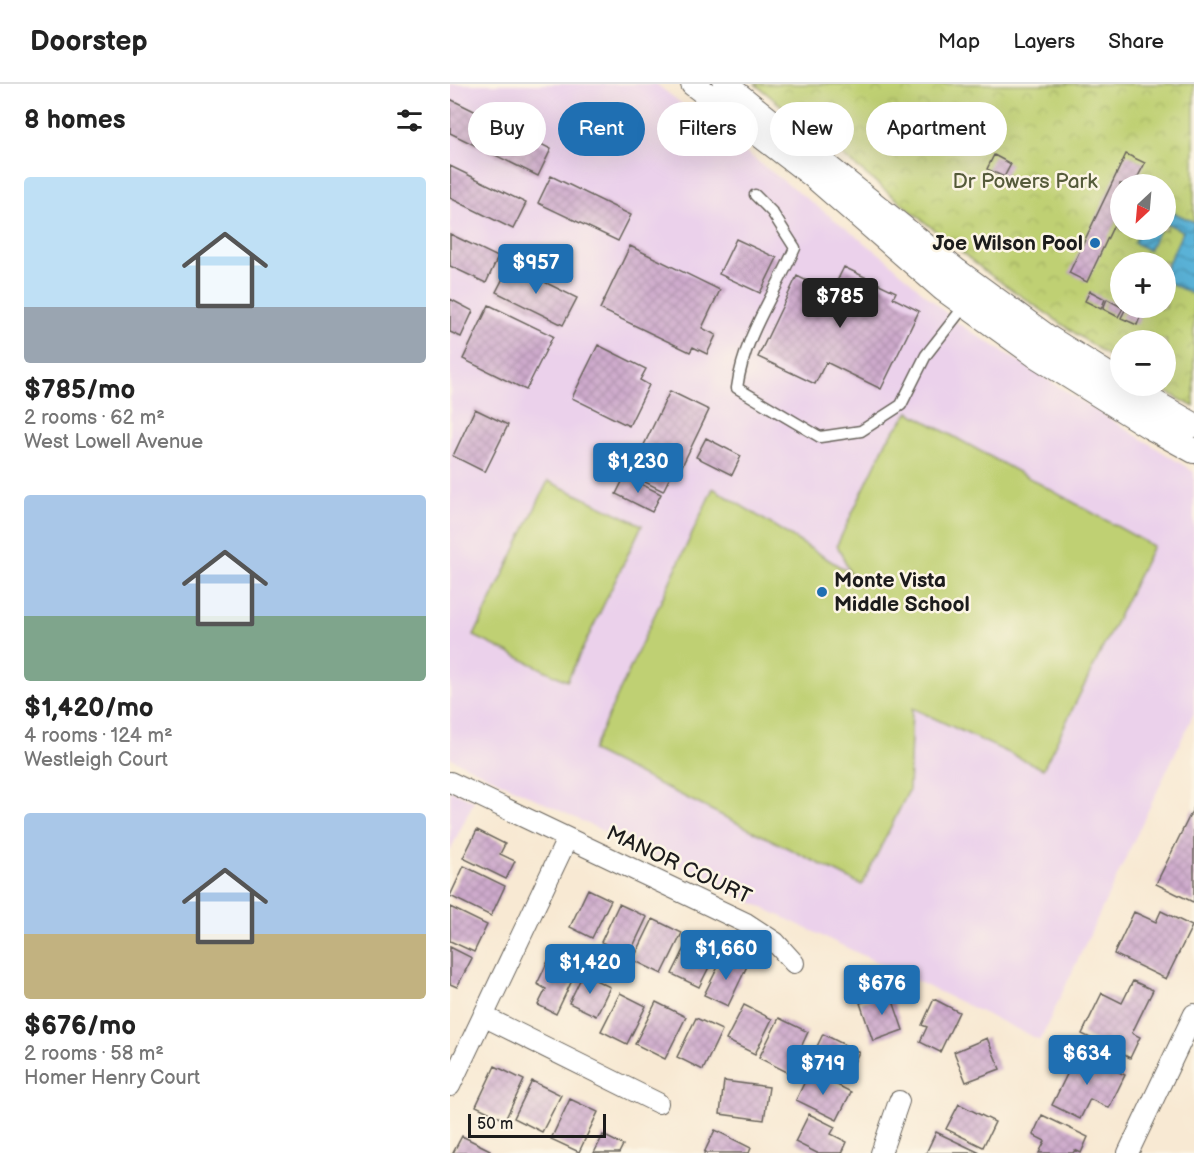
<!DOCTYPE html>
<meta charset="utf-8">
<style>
:root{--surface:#fff;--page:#f6f6f6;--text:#222;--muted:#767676;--line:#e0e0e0;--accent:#1f6fb2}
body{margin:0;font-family:"Balsamiq Sans",sans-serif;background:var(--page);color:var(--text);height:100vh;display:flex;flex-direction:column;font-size:22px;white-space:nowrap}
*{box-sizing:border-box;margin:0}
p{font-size:20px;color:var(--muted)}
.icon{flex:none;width:33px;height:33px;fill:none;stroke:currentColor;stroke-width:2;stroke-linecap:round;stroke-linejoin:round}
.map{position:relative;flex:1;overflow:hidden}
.drawer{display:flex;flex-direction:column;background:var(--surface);width:450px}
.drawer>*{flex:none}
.hud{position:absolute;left:18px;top:18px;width:570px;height:54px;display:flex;gap:12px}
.needle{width:39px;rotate:206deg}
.fabs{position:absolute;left:660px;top:90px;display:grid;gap:12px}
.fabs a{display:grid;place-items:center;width:66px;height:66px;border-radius:50%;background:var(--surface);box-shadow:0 6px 24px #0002;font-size:30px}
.scale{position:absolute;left:18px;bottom:15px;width:138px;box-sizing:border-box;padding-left:6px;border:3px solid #1c1c1c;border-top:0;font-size:16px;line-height:21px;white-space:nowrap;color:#1c1c1c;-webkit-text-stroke:4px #fcf5e5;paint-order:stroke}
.price{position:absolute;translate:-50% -51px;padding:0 14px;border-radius:6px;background:var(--accent);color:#fff;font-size:20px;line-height:39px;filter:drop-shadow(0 2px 3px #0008)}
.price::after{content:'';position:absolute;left:50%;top:36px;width:18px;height:14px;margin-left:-9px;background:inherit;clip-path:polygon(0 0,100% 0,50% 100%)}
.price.selected{background:#222;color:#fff}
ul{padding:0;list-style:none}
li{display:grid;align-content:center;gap:12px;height:318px;padding:0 24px}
li span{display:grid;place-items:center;height:186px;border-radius:6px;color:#555}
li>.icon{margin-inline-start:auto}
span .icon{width:108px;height:108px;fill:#fffc;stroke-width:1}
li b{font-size:26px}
h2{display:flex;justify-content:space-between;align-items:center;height:72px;padding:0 24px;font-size:26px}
.pill{padding:0 21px;border-radius:27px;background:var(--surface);box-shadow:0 6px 24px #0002;font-size:21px;line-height:54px}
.pill.selected{background:var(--accent);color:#fff}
header{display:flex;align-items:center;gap:36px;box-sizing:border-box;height:84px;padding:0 30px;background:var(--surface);border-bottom:2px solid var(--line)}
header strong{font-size:28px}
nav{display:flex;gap:33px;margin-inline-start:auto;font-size:21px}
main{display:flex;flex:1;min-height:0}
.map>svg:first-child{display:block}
</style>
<header>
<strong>Doorstep</strong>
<nav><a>Map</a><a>Layers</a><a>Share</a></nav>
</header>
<main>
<section class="drawer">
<h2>8 homes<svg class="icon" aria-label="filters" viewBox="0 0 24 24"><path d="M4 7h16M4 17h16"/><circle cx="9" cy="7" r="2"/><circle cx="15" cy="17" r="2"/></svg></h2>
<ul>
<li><span style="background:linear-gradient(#bfe0f5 70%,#9aa5b1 0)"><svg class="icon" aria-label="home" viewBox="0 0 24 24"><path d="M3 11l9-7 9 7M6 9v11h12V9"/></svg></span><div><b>$785/mo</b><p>2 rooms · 62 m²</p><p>West Lowell Avenue</p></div></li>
<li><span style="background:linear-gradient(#a9c7e8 65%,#7fa58c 0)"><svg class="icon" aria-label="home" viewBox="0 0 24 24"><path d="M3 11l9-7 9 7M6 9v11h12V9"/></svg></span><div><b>$1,420/mo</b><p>4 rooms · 124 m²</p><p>Westleigh Court</p></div></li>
<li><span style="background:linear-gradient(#a9c7e8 65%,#c2b280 0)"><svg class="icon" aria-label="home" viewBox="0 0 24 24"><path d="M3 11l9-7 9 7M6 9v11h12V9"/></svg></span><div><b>$676/mo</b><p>2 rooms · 58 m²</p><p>Homer Henry Court</p></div></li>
</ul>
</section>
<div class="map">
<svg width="744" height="1069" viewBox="0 0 744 1069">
<defs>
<pattern id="park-crowns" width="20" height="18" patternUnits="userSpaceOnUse" patternTransform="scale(1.5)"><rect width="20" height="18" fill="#bfd073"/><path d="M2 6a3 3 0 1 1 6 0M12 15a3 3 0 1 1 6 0" fill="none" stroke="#a4b263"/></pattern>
<pattern id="water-waves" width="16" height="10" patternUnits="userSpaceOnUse" patternTransform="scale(1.5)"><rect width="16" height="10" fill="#5ab2d7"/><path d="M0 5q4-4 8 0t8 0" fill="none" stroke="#4a90ae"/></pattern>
<pattern id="building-cross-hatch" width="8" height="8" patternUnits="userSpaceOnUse" patternTransform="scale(1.5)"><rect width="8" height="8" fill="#ceaacc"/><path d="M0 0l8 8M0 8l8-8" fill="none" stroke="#b092af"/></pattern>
</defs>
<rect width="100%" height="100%" fill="#fcf5e5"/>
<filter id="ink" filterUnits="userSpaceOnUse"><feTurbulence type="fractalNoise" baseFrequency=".0167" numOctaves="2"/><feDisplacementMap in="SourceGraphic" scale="12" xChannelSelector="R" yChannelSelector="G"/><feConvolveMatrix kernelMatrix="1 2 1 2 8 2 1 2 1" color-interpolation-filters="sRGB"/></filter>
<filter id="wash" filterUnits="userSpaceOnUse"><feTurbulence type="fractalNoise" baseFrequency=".008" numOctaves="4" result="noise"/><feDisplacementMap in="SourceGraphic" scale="24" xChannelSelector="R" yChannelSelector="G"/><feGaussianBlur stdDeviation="1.35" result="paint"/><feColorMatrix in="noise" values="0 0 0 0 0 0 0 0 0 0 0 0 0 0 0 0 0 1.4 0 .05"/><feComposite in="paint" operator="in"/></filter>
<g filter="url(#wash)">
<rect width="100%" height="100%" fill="#f8e9d3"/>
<path fill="#ebd1eb" d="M0,0H206L435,174L506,238L744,388V629L590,956L0,674Z
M0,705L24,717L0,767Z"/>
<path fill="#bfd073" stroke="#6e7648" stroke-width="1.5" d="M459,328L703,462L593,685L462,624L459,706L412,801L142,667L263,404L400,489L387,461L437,356Z
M98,397L192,441L117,597L24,552Z"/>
<path fill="url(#park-crowns)" stroke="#6e7648" stroke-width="1.5" fill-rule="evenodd" d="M305,0H744V323L706,302H716V256H670V280L536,188ZM670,100H716V146H670ZM670,178H716V224H670Z"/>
<path fill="url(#water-waves)" stroke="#3b677a" stroke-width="1.5" d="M716,125L744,138V211L716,197V184L733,147L716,139Z
M691,146H709L699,166L684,159Z"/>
<g id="blocks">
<path fill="url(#building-cross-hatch)" d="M0,15L101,65L88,92L0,49Z
M676,70L695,79L684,100H670V128L637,198L619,189Z
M544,71L561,80L554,93L537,85Z
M0,82L76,119L63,145L0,114Z
M101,92L181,131L168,157L88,119Z
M0,150L48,173L36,199L0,182Z
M286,155L327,174L310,209L269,190Z
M180,162L270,206L252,244L266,251L257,270L243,263L240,268L150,225Z
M60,181L127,214L113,241L46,208Z
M394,183L446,208L443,214L469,227L431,305L376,278L365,300L308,273L347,192L381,209Z
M640,207L655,215L651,225L635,217Z
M0,215L23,227L11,253L0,248Z
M657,215L673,224L668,233L653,225Z
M39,221L103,252L76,306L13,275Z
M676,224L691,231L687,241L671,234Z
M148,261L196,285L190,296L199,301L179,342L122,314Z
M220,307L259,326L232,382L193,363Z
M25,325L58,341L35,388L3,372Z
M256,354L291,372L282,391L246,373Z
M186,371L222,389L213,407L177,389Z
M175,392L211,410L202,428L166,410Z
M744,723V817L743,818L706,800Z
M27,746L55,760L50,770L65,777L56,795L13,774Z
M14,782L55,802L41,832L0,812Z
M138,805L161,816L142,854L120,843Z
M169,820L197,833L179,871L151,858Z
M0,823L37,841L24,868L0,857Z
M711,827L742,842L716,895L664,870L684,828L706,838Z
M203,835L232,849L212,890L183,876Z
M241,852L268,865L249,903L222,890Z
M0,863L22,874L7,903L0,900Z
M274,871L297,882L278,922L254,911Z
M99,875L126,888L106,930L88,921L96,905L87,900Z
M133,890L160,903L146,932L119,919Z
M683,897L703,906L682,949L690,953L680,974L632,950L652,909L672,919Z
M440,908L453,946L423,957L410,919Z
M170,909L196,922L177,960L151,947Z
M484,915L509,928L490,968L470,958L477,943L472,941Z
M206,918L236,933L215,975L185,960Z
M294,921L322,935L305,970L276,956Z
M246,934L272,946L253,986L227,973Z
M329,934L358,948L339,989L309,974Z
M373,950L409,968L395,997L359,979Z
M537,954L550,985L516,998L504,968Z
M628,968L675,991L659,1024L640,1015L630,1035L602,1021Z
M45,982L74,996L55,1036L26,1022Z
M360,987L401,1008L387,1036L346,1016Z
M82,997L111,1011L92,1048L64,1034Z
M274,997L319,1003L314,1036L270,1030Z
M120,1015L148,1028L129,1068L101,1055Z
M509,1020L545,1038L533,1063L496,1045Z
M359,1030L385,1043L381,1050L397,1058L392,1069H367L345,1058Z
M592,1031L638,1053L631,1069L625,1066L623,1069H589L595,1057L583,1051Z
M265,1046L301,1064L299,1069H254Z
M486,1048L530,1069H476Z
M153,1051L173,1061L169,1069H144Z
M12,1052L40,1066L39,1069H3Z"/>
</g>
</g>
<g filter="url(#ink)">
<use href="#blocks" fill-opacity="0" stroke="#69645c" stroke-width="1.5"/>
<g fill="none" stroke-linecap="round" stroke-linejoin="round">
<g stroke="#69645c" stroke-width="13">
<path id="service" d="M305,111L322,128L345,164C324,212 294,252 287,304L370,353L411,347L451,321L476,271L516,220"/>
</g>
<g stroke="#69645c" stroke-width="22">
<path id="minor" d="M0,698L296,839L325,858L344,879
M33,932L208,1019
M0,1002L117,755
M431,1069L449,1017
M678,1069L744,930"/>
</g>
<g stroke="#69645c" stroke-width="26">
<path id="tertiary" d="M243,0L362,91L493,205L585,271L700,343L744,367
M275,0L507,187L599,254L670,298
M676,302L744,341"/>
</g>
<use href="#service" stroke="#fff" stroke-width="10"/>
<use href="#minor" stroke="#fff" stroke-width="20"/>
<use href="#tertiary" stroke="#fff" stroke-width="24"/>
</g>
</g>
<g fill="#1f6fb2" stroke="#fcf5e5" stroke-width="2">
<circle cx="645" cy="159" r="6"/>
<circle cx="372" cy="508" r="6"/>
</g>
<g text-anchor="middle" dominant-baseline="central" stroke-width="5" stroke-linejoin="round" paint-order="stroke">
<g font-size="21" fill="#555b3a" stroke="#fcf5e5">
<text x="575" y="97">Dr Powers Park</text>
</g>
<g font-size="21" font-weight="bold" fill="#1c1c1c" stroke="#fcf5e5" text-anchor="end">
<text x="633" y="159">Joe Wilson Pool</text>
<text x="384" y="496" text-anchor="start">Monte Vista<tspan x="384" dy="24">Middle School</tspan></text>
</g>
<g font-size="21" fill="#1c1c1c" stroke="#fcf5e5">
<text transform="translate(229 781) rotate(25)">MANOR COURT</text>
</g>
</g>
</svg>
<div class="fabs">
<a><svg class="needle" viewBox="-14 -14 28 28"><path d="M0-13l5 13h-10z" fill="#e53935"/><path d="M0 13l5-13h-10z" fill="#767676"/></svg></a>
<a>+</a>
<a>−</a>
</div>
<div class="scale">50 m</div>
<b class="price" style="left:86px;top:211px">$957</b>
<b class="price selected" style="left:390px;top:245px">$785</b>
<b class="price" style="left:188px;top:410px">$1,230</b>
<b class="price" style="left:276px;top:897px">$1,660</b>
<b class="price" style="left:140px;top:911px">$1,420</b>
<b class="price" style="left:432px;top:932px">$676</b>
<b class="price" style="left:637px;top:1002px">$634</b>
<b class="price" style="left:373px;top:1012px">$719</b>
<div class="hud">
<a class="pill">Buy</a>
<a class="pill selected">Rent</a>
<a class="pill">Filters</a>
<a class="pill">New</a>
<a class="pill">Apartment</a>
</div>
</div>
</main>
